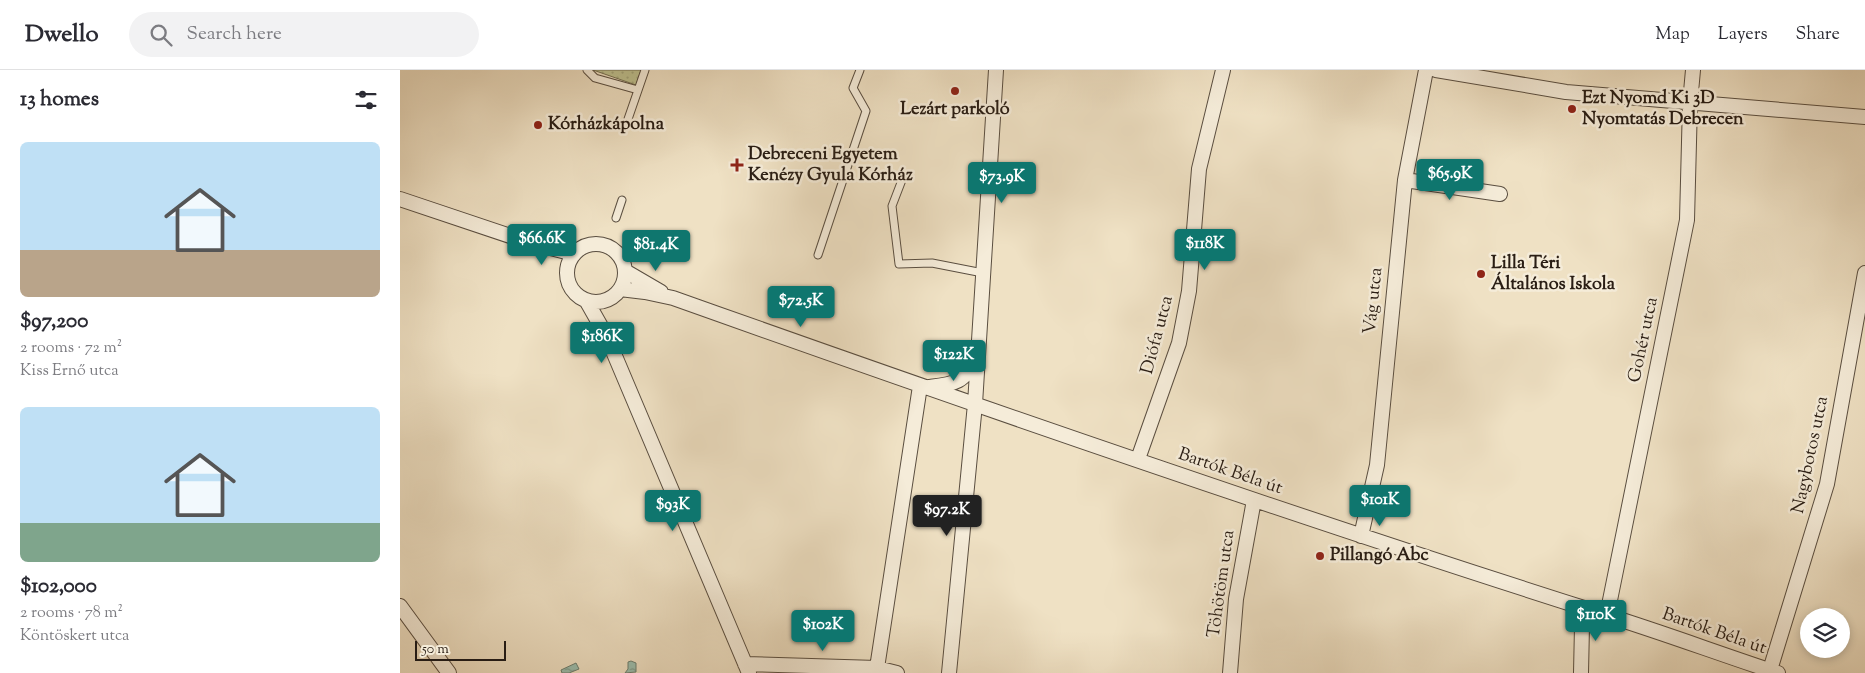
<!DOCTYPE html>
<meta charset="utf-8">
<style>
:root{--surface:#fff;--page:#f2f2f3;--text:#2b2b33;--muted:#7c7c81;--line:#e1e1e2;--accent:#0f766e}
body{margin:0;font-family:"Sorts Mill Goudy",serif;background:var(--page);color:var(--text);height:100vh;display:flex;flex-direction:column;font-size:19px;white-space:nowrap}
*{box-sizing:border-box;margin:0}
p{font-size:16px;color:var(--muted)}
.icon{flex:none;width:28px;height:28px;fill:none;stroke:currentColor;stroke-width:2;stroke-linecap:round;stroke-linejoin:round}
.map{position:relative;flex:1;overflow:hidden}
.drawer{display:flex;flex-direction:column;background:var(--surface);width:400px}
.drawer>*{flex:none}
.tools{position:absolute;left:1400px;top:538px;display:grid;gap:10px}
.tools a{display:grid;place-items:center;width:50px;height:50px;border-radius:50%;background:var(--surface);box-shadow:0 2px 8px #0003;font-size:25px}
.scale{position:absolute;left:15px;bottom:12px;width:91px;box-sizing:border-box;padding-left:5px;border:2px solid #291d14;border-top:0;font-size:14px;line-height:18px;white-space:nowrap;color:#291d14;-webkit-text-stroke:4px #f5ecd9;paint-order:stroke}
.price{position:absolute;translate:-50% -42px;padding:0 11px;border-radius:5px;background:var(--accent);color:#fff;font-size:16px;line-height:32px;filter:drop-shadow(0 1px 2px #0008)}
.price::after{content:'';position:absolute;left:50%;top:30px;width:15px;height:11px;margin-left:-8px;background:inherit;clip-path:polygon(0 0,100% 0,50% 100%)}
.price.selected{background:#222;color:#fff}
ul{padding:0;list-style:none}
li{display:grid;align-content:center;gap:10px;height:265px;padding:0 20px}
li span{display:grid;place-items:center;height:155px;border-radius:8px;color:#555}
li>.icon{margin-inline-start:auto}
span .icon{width:90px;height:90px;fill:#fffc;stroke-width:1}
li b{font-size:21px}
h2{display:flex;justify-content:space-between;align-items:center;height:60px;padding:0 20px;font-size:21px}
header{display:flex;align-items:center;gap:30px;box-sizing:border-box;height:70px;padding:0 25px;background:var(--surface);border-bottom:1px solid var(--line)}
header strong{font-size:24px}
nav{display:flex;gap:28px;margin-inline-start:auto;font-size:18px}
.search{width:350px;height:45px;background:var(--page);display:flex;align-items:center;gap:12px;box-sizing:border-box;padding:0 18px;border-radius:28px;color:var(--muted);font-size:19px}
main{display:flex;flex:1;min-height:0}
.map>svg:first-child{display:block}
</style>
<header>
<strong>Dwello</strong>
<div class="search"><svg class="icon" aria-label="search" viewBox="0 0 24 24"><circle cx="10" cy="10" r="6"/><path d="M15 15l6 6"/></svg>Search here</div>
<nav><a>Map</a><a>Layers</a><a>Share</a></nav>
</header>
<main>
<section class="drawer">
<h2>13 homes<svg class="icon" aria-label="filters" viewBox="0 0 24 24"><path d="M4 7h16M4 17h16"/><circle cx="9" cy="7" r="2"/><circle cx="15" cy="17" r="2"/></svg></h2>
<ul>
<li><span style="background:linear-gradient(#bfe0f5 70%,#b9a48a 0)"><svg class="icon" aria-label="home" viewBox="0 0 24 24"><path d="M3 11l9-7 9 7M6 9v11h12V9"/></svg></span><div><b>$97,200</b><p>2 rooms · 72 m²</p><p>Kiss Ernő utca</p></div></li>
<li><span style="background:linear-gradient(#bfe0f5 75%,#7fa58c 0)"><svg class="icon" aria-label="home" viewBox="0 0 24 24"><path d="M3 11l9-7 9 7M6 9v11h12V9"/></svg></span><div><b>$102,000</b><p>2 rooms · 78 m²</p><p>Köntöskert utca</p></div></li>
</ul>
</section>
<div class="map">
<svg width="1465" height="603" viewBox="0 0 1465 603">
<defs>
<pattern id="park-dots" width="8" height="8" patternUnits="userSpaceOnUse" patternTransform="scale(1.25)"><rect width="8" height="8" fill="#bec190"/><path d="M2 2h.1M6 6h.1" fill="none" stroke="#a3a57b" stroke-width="1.8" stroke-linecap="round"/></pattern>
<pattern id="water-ripples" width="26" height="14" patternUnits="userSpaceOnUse" patternTransform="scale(1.25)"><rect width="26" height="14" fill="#9bbeae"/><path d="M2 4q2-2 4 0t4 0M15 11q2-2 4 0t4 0" fill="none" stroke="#7e9a8c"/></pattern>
</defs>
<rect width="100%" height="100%" fill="#efe1c4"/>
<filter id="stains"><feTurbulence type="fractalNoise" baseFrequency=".004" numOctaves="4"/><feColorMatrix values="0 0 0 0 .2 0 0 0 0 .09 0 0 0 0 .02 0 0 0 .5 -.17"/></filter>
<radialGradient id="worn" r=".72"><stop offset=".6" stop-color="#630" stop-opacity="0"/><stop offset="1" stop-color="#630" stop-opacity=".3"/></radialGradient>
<path fill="url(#park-dots)" stroke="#746f52" d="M193,0H241L236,15Z"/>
<path fill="url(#water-ripples)" stroke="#6d7e70" d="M231,591L236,593V602L225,603L228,599V592Z
M176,593L179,599L169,603H162L161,600Z"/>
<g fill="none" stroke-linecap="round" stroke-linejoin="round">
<g stroke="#5a4e40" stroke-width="9">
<path id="service" d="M187,0L195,8L238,20
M227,52L245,0
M502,110L492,136L499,194L532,193L583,203
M216,148L222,130
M418,185L466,41L453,18L460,0"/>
</g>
<g stroke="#5a4e40" stroke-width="16">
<path id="minor" d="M1036,0L1166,22L1465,47
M1005,110L1100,124
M0,129L131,173L174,184
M167 203a29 29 0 1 1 58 0a29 29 0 1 1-58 0Z
M225,201L261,222
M220,219L245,222L273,228C582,338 893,446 1206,545C1264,563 1320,584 1378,603
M186,230L207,267L349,603
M529,317C553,314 567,313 573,288
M738,389L779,273L789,221L799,99L823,0
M961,466L977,395L1005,110L1026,0
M0,536L49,603
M1207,545L1287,150L1290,33L1293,0
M345,594L477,598L497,603
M477,598L520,316
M1370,600L1427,414L1465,203
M549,603L575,334L596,0
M830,603L836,529L854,430
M1181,603L1182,556L1186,539"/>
</g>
<use href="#service" stroke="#f5ecd9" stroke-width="7"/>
<use href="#minor" stroke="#f5ecd9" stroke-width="14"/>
</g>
<g fill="#8f2418" stroke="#f5ecd9" stroke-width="2">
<circle cx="555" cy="21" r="5"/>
<circle cx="1172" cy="39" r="5"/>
<circle cx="138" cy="55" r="5"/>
<path d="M334.5 87.5h5v5h5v5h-5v5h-5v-5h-5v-5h5z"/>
<circle cx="1081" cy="204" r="5"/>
<circle cx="920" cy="486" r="5"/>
</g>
<g text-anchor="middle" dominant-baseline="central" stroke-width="5" stroke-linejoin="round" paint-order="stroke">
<g font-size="18" font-weight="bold" fill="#291d14" stroke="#f5ecd9" text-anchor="start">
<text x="1182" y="29">Ezt Nyomd Ki 3D<tspan x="1182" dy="21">Nyomtatás Debrecen</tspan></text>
<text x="555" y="40" text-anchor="middle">Lezárt parkoló</text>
<text x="148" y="55">Kórházkápolna</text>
<text x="348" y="85">Debreceni Egyetem<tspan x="348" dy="21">Kenézy Gyula Kórház</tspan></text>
<text x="1091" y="194">Lilla Téri<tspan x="1091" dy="21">Általános Iskola</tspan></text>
<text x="930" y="486">Pillangó Abc</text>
</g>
<g font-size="18" fill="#291d14" stroke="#f5ecd9">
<text transform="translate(974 231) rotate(-84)">Vág utca</text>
<text transform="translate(758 265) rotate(-75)">Diófa utca</text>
<text transform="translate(1244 270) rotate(-78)">Gohér utca</text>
<text transform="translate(1411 385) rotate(-78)">Nagybotos utca</text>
<text transform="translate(830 402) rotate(19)">Bartók Béla út</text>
<text transform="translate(822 514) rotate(-82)">Töhötöm utca</text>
<text transform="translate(1314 562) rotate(19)">Bartók Béla út</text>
</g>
</g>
<rect width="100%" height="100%" filter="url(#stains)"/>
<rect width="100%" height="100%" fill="url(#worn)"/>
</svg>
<div class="tools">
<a><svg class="icon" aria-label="layers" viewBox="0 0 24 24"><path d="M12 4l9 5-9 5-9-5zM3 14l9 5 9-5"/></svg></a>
</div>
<div class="scale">50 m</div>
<b class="price" style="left:1050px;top:131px">$65.9K</b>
<b class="price" style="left:602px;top:134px">$73.9K</b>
<b class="price" style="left:142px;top:196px">$66.6K</b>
<b class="price" style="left:805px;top:201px">$118K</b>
<b class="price" style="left:256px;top:202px">$81.4K</b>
<b class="price" style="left:401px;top:258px">$72.5K</b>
<b class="price" style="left:202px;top:294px">$186K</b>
<b class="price" style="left:554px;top:312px">$122K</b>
<b class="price" style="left:980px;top:457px">$101K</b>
<b class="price" style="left:273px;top:462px">$93K</b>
<b class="price selected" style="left:547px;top:467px">$97.2K</b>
<b class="price" style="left:1196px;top:572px">$110K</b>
<b class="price" style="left:423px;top:582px">$102K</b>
</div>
</main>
